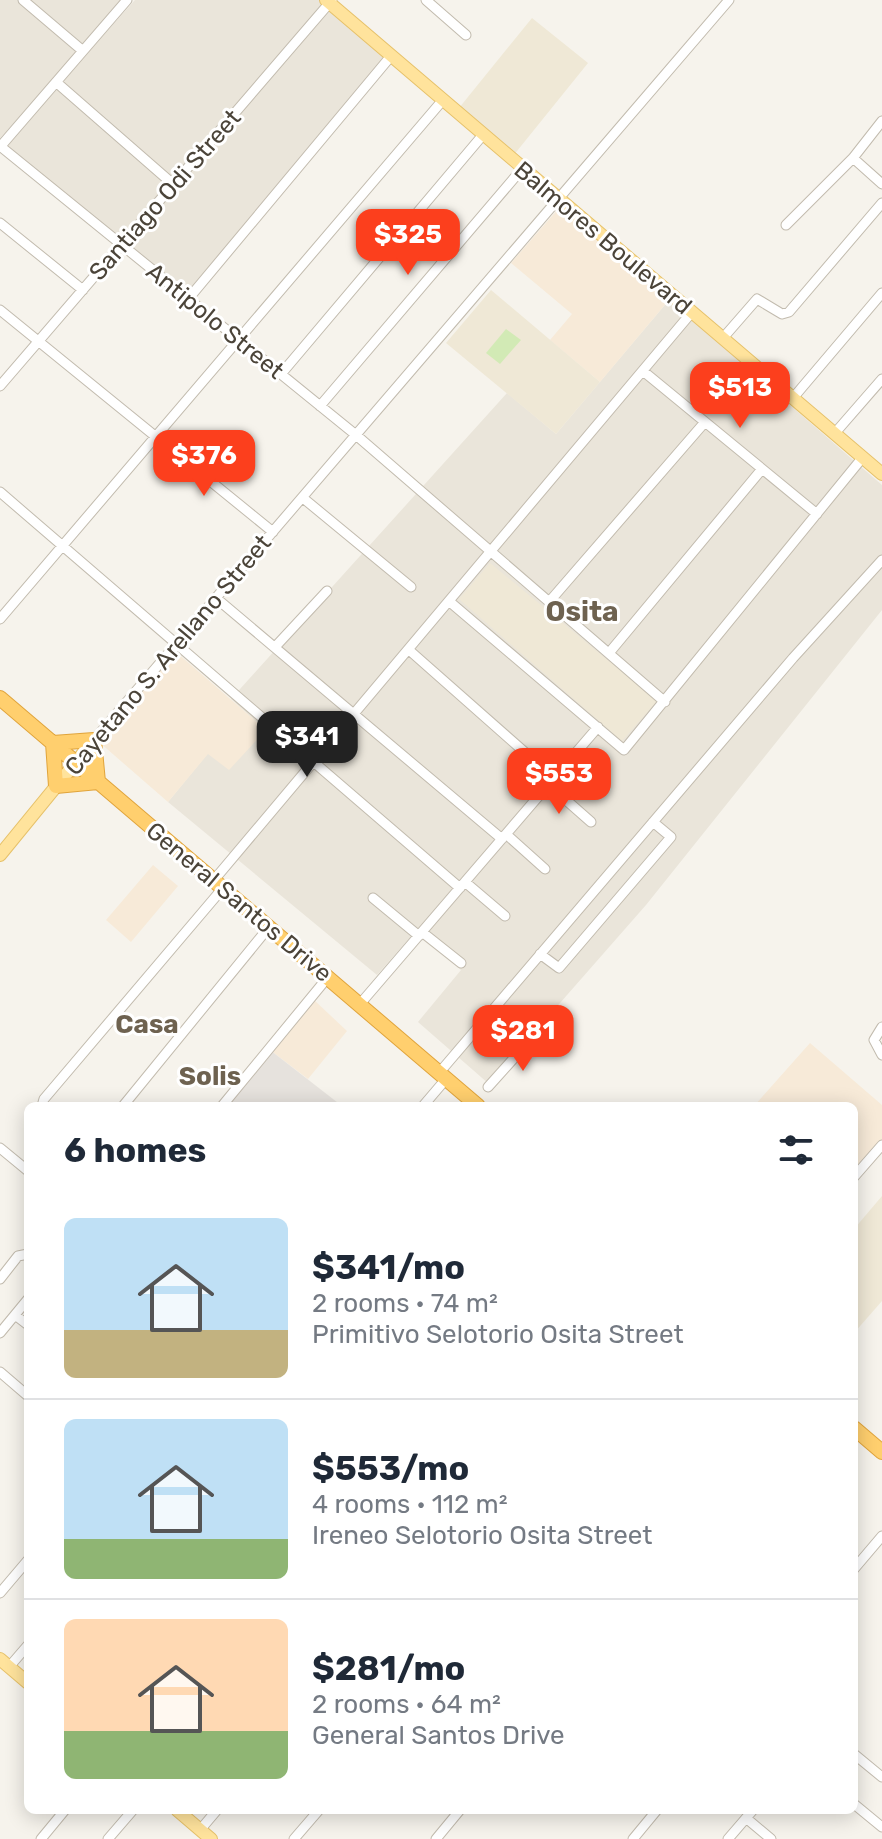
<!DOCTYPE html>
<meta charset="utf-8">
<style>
:root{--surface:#fff;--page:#f6f6f7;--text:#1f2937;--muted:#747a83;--line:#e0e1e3;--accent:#fc3f1d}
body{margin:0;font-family:Rubik,sans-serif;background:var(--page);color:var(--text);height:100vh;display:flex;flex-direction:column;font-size:30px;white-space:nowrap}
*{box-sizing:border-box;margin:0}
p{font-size:26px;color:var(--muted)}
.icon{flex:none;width:44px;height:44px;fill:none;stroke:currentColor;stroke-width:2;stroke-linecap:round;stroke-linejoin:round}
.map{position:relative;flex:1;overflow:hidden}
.details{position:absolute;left:24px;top:1102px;width:834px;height:712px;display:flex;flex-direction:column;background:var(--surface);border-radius:12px;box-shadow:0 4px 20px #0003}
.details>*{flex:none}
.price{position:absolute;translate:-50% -68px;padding:0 18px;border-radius:16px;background:var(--accent);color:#fff;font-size:26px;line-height:52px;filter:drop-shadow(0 2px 4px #0008)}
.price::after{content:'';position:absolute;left:50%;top:48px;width:24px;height:18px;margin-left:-12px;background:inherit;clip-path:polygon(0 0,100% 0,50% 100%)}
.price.on{background:#222;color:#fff}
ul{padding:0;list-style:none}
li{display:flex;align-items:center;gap:24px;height:200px;padding:0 40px}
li+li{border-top:2px solid var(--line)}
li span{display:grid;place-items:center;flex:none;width:224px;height:160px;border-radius:12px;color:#555}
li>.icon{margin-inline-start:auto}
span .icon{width:96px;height:96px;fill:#fffc;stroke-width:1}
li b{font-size:34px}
h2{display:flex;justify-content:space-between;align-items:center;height:96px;padding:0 40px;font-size:34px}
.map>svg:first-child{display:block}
</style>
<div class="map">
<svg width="882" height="1839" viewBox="0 0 882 1839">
<rect width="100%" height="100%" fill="#f6f3ec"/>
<path fill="#eae5da" d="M0,0H19L79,51L0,138Z
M31,0H125L82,49Z
M135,0H321L324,3L122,242L4,146Z
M330,5L388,57L186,298L126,246Z
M669,300L882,485V610L646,905L489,1084L418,1022L461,970L414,933L377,975L168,802L208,753L266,731L231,699L507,393L556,434Z"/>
<path fill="#f7ead8" d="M559,208L669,300L600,382L550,340L572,314L511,263Z
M176,652L266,730L229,770L208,754L168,802L99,742Z
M153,865L178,886L131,942L106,920Z
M313,999L347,1031L308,1079L270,1050Z
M810,1043L882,1105V1141L854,1173V1106H754Z"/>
<path fill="#e6e2dd" d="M270,1050L342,1106H224Z"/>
<path fill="#efe8d6" d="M532,18L588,63L513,156L459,108Z
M491,290L600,382L556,434L446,343Z
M490,563L657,701L622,741L459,599Z
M882,1196V1301L854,1333V1229Z"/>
<path fill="#d2eab5" d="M506,329L521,340L500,364L486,353Z"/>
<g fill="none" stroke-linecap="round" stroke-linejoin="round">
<g stroke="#c2bbae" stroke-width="11">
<path id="minor" d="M23,0L83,51
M426,0L466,35
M56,82L174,185
M0,146L356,435L665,702
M0,147L127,0
M853,158L882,184
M0,223L83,290
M786,225L853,158L882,121
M189,298L391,56
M0,310L273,532
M723,338L757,299L782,314L789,312L882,203
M643,371L817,514
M281,374L482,136
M0,386L332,0
M793,398L882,293
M320,406L521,170
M835,433L882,379
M0,492L460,888
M303,498L411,587
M216,598L502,839
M450,602L624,750L863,457
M549,602L705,422
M0,619L442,101
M275,647L327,591
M409,650L554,778
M609,653L762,469
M94,740L729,0
M549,785L591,822
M506,834L545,869
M214,880L692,312
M465,882L505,916
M373,898L419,936
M422,932L461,963
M540,954L559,968L671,837L653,822
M360,1004L598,727
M882,1027L874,1040L882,1055
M439,1073L793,658L882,560
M488,1087L533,1037
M42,1106L44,1099L223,888
M123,1106L269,927
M222,1106L328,977
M423,1106L446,1079
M0,1148L28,1171
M854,1177L882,1145
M0,1279L18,1256L28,1254
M15,1315L28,1325
M0,1333L28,1299
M0,1372L28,1396
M854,1569L882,1536
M0,1593L28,1560
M9,1667L28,1645
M854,1754L882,1777
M854,1804L882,1827
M746,1818L771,1839
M200,1830L217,1810
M41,1839L65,1810
M108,1839L133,1810
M294,1839L319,1810
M436,1839L460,1810
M633,1839L657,1810
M728,1839L753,1810"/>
</g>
<g stroke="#e6c16a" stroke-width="14">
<path id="major" d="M326,0L882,474
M0,855L94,740
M0,1659L28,1683
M177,1810L211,1839"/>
</g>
<g stroke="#e0a43c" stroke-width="16">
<path id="highway" d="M0,698L478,1106
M53,743L56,786L98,782
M53,743L94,740L98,782
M854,1428L882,1452"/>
</g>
<use href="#minor" stroke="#fff" stroke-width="9"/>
<use href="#major" stroke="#ffe39c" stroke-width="12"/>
<use href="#highway" stroke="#ffcf6e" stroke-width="14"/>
</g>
<g text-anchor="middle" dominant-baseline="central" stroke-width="6" stroke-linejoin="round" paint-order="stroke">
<g font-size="24" fill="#4b4439" stroke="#fff">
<text transform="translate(165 195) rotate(-49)">Santiago Odi Street</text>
<text transform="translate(603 238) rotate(40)">Balmores Boulevard</text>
<text transform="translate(215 321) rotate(39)">Antipolo Street</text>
<text transform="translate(168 655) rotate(-50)">Cayetano S. Arellano Street</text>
<text transform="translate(239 902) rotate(40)">General Santos Drive</text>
</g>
<g font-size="26" font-weight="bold" fill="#6e6250" stroke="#fff">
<text x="147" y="1024">Casa</text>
<text x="210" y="1076">Solis</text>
</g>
<g font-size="28" font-weight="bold" fill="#6e6250" stroke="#fff">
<text x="582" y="611">Osita</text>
</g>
</g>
</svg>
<b class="price" style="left:408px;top:277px">$325</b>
<b class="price" style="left:740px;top:430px">$513</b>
<b class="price" style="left:204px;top:498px">$376</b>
<b class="price on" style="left:307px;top:779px">$341</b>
<b class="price" style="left:559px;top:816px">$553</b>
<b class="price" style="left:523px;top:1073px">$281</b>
<section class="details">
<h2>6 homes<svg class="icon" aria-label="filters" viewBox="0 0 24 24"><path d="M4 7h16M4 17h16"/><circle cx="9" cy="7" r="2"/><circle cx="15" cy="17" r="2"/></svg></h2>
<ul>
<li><span style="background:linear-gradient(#bfe0f5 70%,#c2b280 0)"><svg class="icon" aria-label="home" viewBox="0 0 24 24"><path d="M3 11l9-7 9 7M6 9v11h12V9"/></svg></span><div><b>$341/mo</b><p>2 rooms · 74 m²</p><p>Primitivo Selotorio Osita Street</p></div></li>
<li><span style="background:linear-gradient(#bfe0f5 75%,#8fb573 0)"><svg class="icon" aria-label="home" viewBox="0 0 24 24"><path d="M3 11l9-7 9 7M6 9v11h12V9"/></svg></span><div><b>$553/mo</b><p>4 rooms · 112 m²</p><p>Ireneo Selotorio Osita Street</p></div></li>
<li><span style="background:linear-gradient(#ffd9b3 70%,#8fb573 0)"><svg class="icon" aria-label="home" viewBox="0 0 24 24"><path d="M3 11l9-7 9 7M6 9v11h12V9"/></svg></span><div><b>$281/mo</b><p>2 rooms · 64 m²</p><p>General Santos Drive</p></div></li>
</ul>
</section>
</div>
